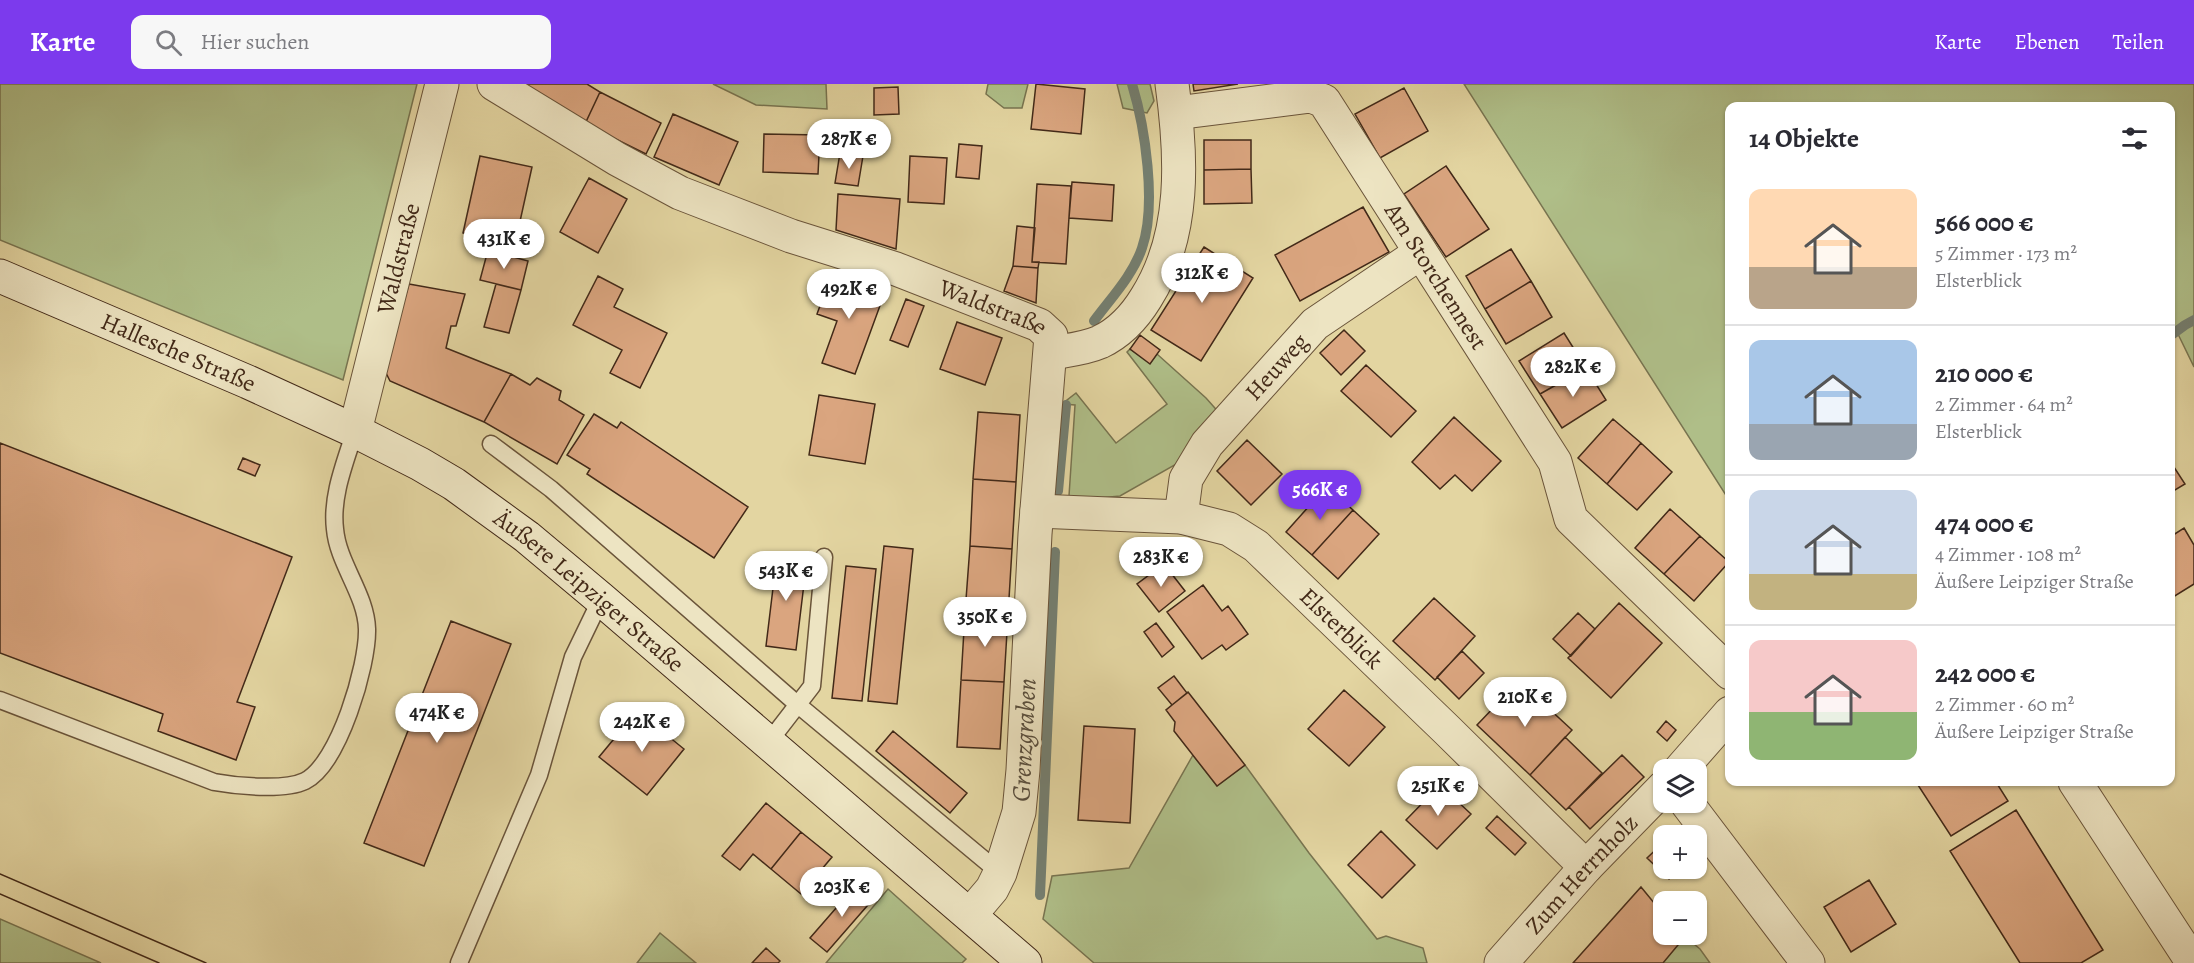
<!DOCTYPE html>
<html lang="de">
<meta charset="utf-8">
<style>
:root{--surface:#fff;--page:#f7f7f7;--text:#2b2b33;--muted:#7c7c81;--line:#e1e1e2;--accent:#7c3aed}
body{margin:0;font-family:Alegreya,serif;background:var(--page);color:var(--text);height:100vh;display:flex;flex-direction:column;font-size:22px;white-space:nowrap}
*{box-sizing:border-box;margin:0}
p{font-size:20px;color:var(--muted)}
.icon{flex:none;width:33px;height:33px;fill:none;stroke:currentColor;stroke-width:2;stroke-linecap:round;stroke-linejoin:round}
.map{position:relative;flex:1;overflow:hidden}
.side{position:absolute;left:1725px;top:18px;width:450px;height:684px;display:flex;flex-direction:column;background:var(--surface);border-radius:12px;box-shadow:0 2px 4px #0004}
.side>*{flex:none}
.fabs{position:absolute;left:1653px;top:675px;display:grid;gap:12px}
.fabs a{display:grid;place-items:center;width:54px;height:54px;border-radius:12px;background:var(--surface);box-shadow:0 2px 4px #0004;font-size:30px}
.price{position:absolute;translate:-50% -51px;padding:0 14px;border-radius:21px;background:#fff;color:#222;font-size:20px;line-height:39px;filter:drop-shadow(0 2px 3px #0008)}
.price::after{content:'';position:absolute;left:50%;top:36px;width:18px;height:14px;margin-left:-9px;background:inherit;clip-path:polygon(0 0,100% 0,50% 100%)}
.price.selected{background:var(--accent);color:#fff}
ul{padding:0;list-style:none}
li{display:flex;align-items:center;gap:18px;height:150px;padding:0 24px}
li+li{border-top:2px solid var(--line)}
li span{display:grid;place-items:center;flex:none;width:168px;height:120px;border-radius:12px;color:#555}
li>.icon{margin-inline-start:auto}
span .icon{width:72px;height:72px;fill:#fffc;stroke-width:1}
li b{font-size:26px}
h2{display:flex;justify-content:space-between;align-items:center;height:72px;padding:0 24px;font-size:26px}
header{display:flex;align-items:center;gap:36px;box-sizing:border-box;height:84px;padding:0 30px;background:var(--accent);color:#fff}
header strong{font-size:28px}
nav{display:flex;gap:33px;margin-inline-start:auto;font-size:21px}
.search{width:420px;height:54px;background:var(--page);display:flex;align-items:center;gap:15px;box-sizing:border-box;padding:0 21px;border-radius:12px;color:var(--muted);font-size:22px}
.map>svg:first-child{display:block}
</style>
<header>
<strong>Karte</strong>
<div class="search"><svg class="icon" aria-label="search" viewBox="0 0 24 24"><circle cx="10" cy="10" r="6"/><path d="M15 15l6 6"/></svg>Hier suchen</div>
<nav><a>Karte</a><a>Ebenen</a><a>Teilen</a></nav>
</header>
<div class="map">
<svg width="2194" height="879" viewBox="0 0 2194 879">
<rect width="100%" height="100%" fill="#e3d5a1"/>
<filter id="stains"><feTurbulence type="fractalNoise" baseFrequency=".00333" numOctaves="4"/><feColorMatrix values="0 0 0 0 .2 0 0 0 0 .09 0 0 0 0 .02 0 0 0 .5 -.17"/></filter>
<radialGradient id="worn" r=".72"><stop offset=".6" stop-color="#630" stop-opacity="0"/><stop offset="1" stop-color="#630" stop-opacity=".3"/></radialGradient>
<path fill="#afbe88" stroke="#787450" stroke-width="1.5" d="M0,0H417L343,296L0,156Z
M713,0H826L827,25L756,21Z
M988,0H1028L1022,24H1004L986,10Z
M1117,0H1150L1154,17L1147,29L1123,24Z
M1464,0H2194V283L2176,246L2171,249L2170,22H1730L1729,416Z
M1130,265L1150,279L1157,270L1206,314L1222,332L1180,378L1120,412L1089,415L1069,412L1075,321L1062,320L1076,309L1116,359L1167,320L1127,268Z
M1193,671L1217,702L1245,681L1309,769L1377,855L1386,852L1423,864L1427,879H1094L1043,835L1052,792L1129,784Z
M888,805L966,875L962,879H826Z
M0,835L101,879H0Z
M660,849L696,879H637Z
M1677,850L1683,851L1700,865L1710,879H1653Z"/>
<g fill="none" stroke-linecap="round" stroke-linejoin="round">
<path stroke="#747f71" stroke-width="10" d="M1094,237C1111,214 1133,191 1142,164C1157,121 1145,43 1132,0
M2170,252L2185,241L2194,236
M1058,407L1066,321
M1040,811L1055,468"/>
</g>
<path fill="#daa57f" stroke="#422918" stroke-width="1.5" d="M520,0H587L600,8L585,40Z
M1036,0L1085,5L1081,50L1031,45Z
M1193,0H1238L1194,7Z
M898,3L899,30L874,31V4Z
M1404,4L1428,47L1380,74L1355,30Z
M600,8L661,39L646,70L585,40Z
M673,30L738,58L719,101L654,73Z
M764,50L820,51L818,90L763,88Z
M1204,56H1251V85L1204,86Z
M959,60L982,62L979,95L956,93Z
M840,69L863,72L858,102L835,99Z
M480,72L532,83L515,160L463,149Z
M910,72L947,74L944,120L908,118Z
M1446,82L1489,145L1446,173L1404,110Z
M1251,85L1252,119L1204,120V86Z
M589,94L627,115L598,169L560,148Z
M1072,98L1114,101L1112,137L1069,134Z
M1037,100L1071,102L1066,180L1032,178Z
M838,110L900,115L896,165L836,146Z
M1363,123L1389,168L1300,217L1275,171Z
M1017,142L1035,144L1032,178H1039L1038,184L1013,182Z
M1204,163L1253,194L1201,277L1151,246Z
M1511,165L1531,197L1485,225L1466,192Z
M488,166L528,177L521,206L480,196Z
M1013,182L1038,184L1036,219L1004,207Z
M832,189L885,208L855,290L822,279L837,237L817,230Z
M598,192L623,205L614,223L667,249L640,304L610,289L622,266L573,241Z
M1531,197L1552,233L1506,260L1485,225Z
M409,200L465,210L456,242H451L446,264L511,290L484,338L390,297L384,285Z
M496,200L521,206L509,249L484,243Z
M906,215L924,222L908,263L890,256Z
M957,238L1002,254L985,301L940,285Z
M1344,246L1365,267L1341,291L1320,269Z
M1564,249L1586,284L1540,310L1519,277Z
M1140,251L1160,266L1150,280L1130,265Z
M1366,281L1416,327L1391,353L1341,307Z
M1586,284L1606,316L1562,344L1540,310Z
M511,290L530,301L537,294L561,307L559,316L584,331L557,380L484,338Z
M819,311L875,320L865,380L809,371Z
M978,328L1020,331L1016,398L973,395Z
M594,330L617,344L621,338L748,423L714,474L587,390L590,385L567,371Z
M1454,333L1501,377L1472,407L1455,391L1440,405L1412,378Z
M1613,335L1641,359L1607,400L1578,374Z
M1247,356L1282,390L1251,421L1217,387Z
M0,359L292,473L237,618L255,623L236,676L158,647L163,630L0,569Z
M1641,359L1672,388L1637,426L1607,400Z
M243,374L260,381L255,392L238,385Z
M2170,377L2185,400L2170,409Z
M973,395L1016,398L1012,465L970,462Z
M1327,402L1353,426L1312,471L1286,448Z
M1670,425L1700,452L1664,490L1635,464Z
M1353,426L1379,450L1338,495L1312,471Z
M2184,444L2194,461V500L2170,515V453Z
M1700,452L1729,478L1694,517L1664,490Z
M884,462L913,465L897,620L868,617Z
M970,462L1012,465L1008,531L965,529Z
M777,471L807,475L796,566L766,562Z
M1164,480L1185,507L1159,528L1137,500Z
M846,482L876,485L862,617L832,614Z
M1203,501L1222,527L1228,522L1248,550L1226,566L1222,561L1202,575L1167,528Z
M1434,514L1475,552L1435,596L1393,557Z
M1619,519L1662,559L1611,614L1568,574Z
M965,529L1008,531L1004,598L961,596Z
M1578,529L1595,545L1571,572L1553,555Z
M451,537L511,560L424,782L364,759Z
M1156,539L1174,563L1162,573L1144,548Z
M1462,567L1484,589L1459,615L1437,593Z
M1174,592L1187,609L1172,621L1158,604Z
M961,596L1004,598L1000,665L957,663Z
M1519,597L1572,646L1530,691L1477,641Z
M1344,606L1385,643L1349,682L1308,645Z
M1188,608L1245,681L1217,702L1174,647L1175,638L1166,626Z
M637,627L684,665L647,711L599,673Z
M1666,637L1676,646L1667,657L1657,648Z
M1084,642L1135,645L1130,739L1078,736Z
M893,647L967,709L950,729L876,667Z
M1565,653L1602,689L1566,726L1530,691Z
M1622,671L1644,693L1590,745L1569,723Z
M1916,698H1996L2008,717L1951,752Z
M1440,701L1471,730L1437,765L1406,736Z
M766,719L801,748L771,785L753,770L740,786L722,772Z
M2016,726L2103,866L2081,879H2020L1950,767Z
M1497,732L1526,759L1515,771L1486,744Z
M1381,747L1415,781L1382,814L1348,781Z
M801,748L832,773L801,810L771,785Z
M1664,758V784H1678L1669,795L1647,774Z
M1869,796L1896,840L1851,868L1824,823Z
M857,800L874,814L827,868L810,854Z
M1641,803L1664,831V850H1679L1683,855L1663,879H1573Z
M766,864L780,877L778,879H752Z"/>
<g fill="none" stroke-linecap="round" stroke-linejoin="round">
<g stroke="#6a543a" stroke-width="19">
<path id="lane" d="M491,360L551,405L797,620L1000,789
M0,616L214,698C236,702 284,707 305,697C339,680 368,581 367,545C366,510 338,480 335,445C331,412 345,379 355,347
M768,659L812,602L824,473
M459,879L539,691L573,573L601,515"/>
</g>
<g stroke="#6a543a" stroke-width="35">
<g id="street">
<path id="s1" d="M494,0L617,75L680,109L791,152L896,185L1039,241L1051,252L1035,450L1023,686L1019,728L1000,789L992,805L970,831"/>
<path id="s2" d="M1176,29L1311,12L1324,17L1555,378L1571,435L1730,589"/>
<path d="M1051,269C1068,266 1084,265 1100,258C1119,249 1135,232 1146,214C1186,151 1182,72 1172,0"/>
<path id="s3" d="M355,347L442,0"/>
<path id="s4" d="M1037,427L1181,433L1229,445L1256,462L1447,646L1586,783"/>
<path id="s5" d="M1181,433L1186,395L1207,360L1315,240L1420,169"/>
<path d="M1680,686L1730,629"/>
<path d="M2075,698L2193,879"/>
<path d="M1686,718L1808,879"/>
<path id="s6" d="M1501,879L1586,783L1664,703"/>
</g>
</g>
<g stroke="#422918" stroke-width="35">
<g id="secondary">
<path id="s7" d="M0,192L248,298L355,347L420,380L454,400L527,453L601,515L1025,879"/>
</g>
</g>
<use href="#lane" stroke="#ede4c2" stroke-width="16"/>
<use href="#street" stroke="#ede4c2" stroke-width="33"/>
<use href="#secondary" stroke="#ede4c2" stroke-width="33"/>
<path stroke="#422918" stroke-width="1.5" d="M0,790L206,879
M0,810L159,879"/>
</g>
<g text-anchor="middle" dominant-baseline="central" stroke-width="6" stroke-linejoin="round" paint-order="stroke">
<g font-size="24" fill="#422918" stroke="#ede4c2">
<text stroke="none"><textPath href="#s3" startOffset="178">Waldstraße</textPath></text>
<text stroke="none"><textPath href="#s2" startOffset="358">Am Storchennest</textPath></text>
<text stroke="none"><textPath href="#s1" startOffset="549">Waldstraße</textPath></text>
<text stroke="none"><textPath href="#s7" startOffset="194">Hallesche Straße</textPath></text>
<text stroke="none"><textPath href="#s5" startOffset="183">Heuweg</textPath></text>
<text stroke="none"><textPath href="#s7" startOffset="672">Äußere Leipziger Straße</textPath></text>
<text stroke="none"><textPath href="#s4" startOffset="344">Elsterblick</textPath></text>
<text stroke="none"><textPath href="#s6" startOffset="120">Zum Herrnholz</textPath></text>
</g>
<g font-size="26" font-style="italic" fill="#574d3d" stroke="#ede4c2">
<text transform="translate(1024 656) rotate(-87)">Grenzgraben</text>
</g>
</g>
<rect width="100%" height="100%" filter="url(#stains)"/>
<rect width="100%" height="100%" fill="url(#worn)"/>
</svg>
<div class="fabs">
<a><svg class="icon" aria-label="layers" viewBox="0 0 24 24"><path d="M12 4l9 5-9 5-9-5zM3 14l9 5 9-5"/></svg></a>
<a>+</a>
<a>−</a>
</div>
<b class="price" style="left:849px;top:86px">287K €</b>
<b class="price" style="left:504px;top:186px">431K €</b>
<b class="price" style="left:1202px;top:220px">312K €</b>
<b class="price" style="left:849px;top:236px">492K €</b>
<b class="price" style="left:1573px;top:314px">282K €</b>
<b class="price selected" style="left:1320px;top:437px">566K €</b>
<b class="price" style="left:1161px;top:504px">283K €</b>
<b class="price" style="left:786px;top:518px">543K €</b>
<b class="price" style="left:985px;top:564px">350K €</b>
<b class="price" style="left:1525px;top:644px">210K €</b>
<b class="price" style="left:437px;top:660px">474K €</b>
<b class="price" style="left:642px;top:669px">242K €</b>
<b class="price" style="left:1438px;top:733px">251K €</b>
<b class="price" style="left:842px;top:834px">203K €</b>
<section class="side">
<h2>14 Objekte<svg class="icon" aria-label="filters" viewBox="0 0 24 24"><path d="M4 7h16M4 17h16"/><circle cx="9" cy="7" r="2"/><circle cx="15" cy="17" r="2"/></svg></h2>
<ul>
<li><span style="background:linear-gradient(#ffd9b3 65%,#b9a48a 0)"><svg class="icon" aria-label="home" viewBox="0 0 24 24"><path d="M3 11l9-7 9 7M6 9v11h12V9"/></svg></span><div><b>566 000 €</b><p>5 Zimmer · 173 m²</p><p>Elsterblick</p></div></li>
<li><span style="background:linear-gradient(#a9c7e8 70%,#9aa5b1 0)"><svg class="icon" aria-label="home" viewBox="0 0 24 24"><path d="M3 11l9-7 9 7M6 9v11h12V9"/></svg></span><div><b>210 000 €</b><p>2 Zimmer · 64 m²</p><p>Elsterblick</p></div></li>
<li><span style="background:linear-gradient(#c9d6e8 70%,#c2b280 0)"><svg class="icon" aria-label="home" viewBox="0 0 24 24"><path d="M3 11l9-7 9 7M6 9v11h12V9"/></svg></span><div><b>474 000 €</b><p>4 Zimmer · 108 m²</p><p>Äußere Leipziger Straße</p></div></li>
<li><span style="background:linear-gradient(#f6c9c9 60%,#8fb573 0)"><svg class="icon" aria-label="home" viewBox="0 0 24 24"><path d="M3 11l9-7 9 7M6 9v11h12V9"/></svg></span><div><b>242 000 €</b><p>2 Zimmer · 60 m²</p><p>Äußere Leipziger Straße</p></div></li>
</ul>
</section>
</div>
